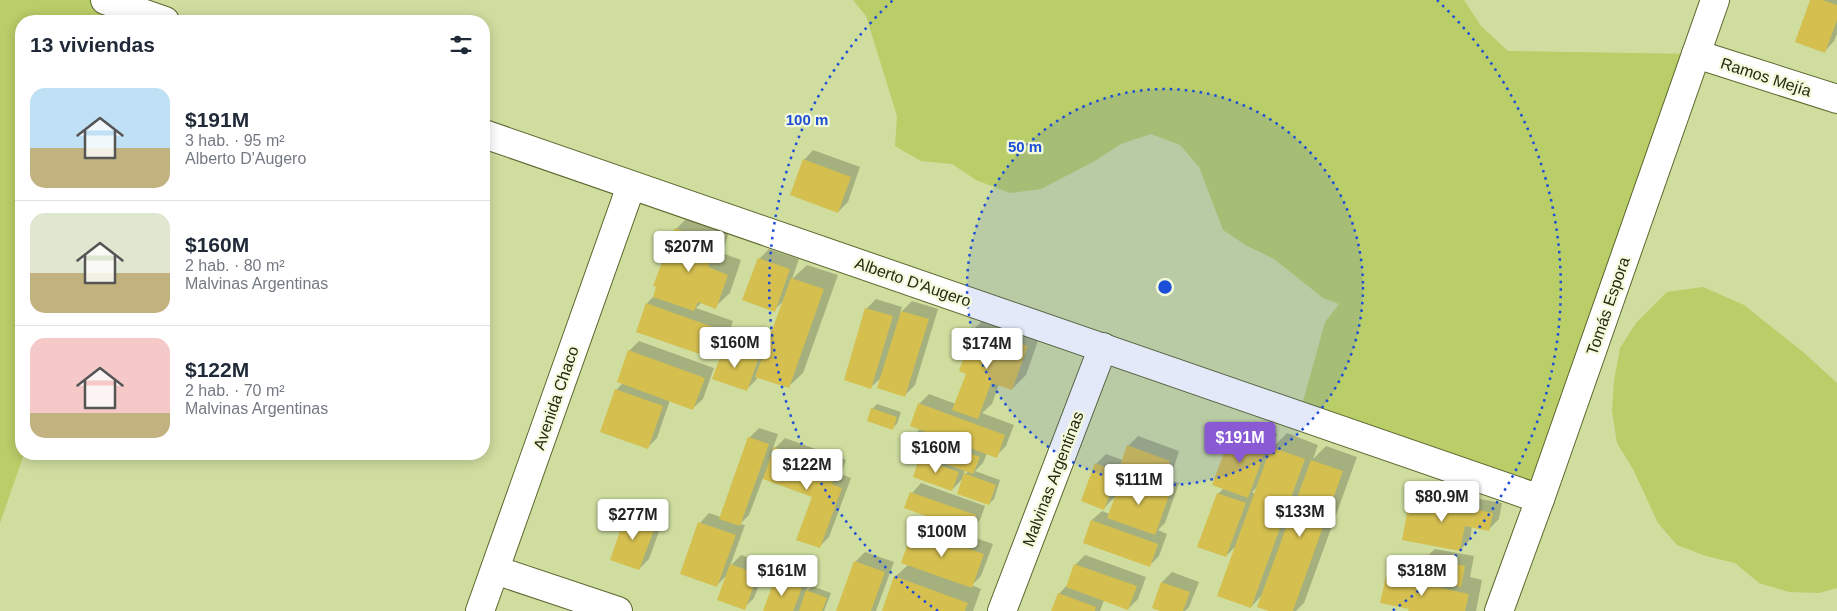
<!DOCTYPE html>
<html lang="es">
<meta charset="utf-8">
<style>
:root{--surface:#fff;--page:#f6f6f7;--text:#1f2937;--muted:#747a83;--line:#e0e1e3;--accent:#895ad3}
body{margin:0;font-family:Helvetica,sans-serif;background:var(--page);color:var(--text);height:100vh;display:flex;flex-direction:column;font-size:19px;white-space:nowrap}
*{box-sizing:border-box;margin:0}
p{font-size:16px;color:var(--muted)}
.icon{flex:none;width:28px;height:28px;fill:none;stroke:currentColor;stroke-width:2;stroke-linecap:round;stroke-linejoin:round}
.map{position:relative;flex:1;overflow:hidden}
.details{position:absolute;left:15px;top:15px;width:475px;height:445px;display:flex;flex-direction:column;background:var(--surface);border-radius:20px;box-shadow:0 2px 12px #0003}
.details>*{flex:none}
.price{position:absolute;translate:-50% -42px;padding:0 11px;border-radius:5px;background:#fff;color:#222;font-size:16px;line-height:32px;filter:drop-shadow(0 1px 2px #0008)}
.price::after{content:'';position:absolute;left:50%;top:30px;width:15px;height:11px;margin-left:-8px;background:inherit;clip-path:polygon(0 0,100% 0,50% 100%)}
.price.current{background:var(--accent);color:#fff}
ul{padding:0;list-style:none}
li{display:flex;align-items:center;gap:15px;height:125px;padding:0 15px}
li+li{border-top:1px solid var(--line)}
li span{display:grid;place-items:center;flex:none;width:140px;height:100px;border-radius:15px;color:#555}
li>.icon{margin-inline-start:auto}
span .icon{width:60px;height:60px;fill:#fffc;stroke-width:1}
li b{font-size:21px}
h2{display:flex;justify-content:space-between;align-items:center;height:60px;padding:0 15px;font-size:21px}
.map>svg:first-child{display:block}
</style>
<div class="map">
<svg width="1837" height="611" viewBox="0 0 1837 611">
<rect width="100%" height="100%" fill="#cfdd9f"/>
<path fill="#b9cd68" d="M0,0H105L165,21H21V454H24L0,523Z
M853,0H1464L1481,26L1508,51L1696,54L1540,499L1299,416L1325,322L1339,304L1323,298L1274,259L1247,246L1223,230L1199,167L1180,145L1151,134L1121,144L1095,161L1041,189L1010,193L976,180L952,164L921,161L895,146L897,116L866,16Z
M1703,287L1744,305L1803,352L1837,383V588L1819,593L1789,592L1759,583L1735,563L1706,556L1677,545L1658,523L1633,469L1617,443L1612,411L1614,381L1620,348L1636,323L1667,292Z"/>
<path fill="#0003" fill-rule="evenodd" d="M1811,0H1837V34L1834,41L1825,51Z
M813,150L860,167L848,202L838,212L804,160Z
M690,215L730,229L722,253L741,260L730,293L715,307L702,302L696,308L733,321L724,348L714,358L647,303L654,296L676,229Z
M769,249L799,259L792,279L807,265L838,275L803,373L788,387L758,376L756,380L746,390L725,348L734,338L767,350L785,300L774,310L759,259Z
M876,299L902,307L900,313L912,301L938,309L915,385L905,395L882,377L871,387L866,309Z
M989,314L1041,332L1026,375L1012,389L999,384L992,404L982,413L1014,425L1006,446L996,456L987,453L983,463L975,471L1000,480L994,499L989,504L964,477L952,490L920,459L924,455L915,434L920,429L919,404L929,394L956,404L967,373L960,370L975,328ZM965,470L969,471L963,476Z
M639,341L714,368L703,399L693,408L670,400L657,438L647,448L601,432L617,389L623,383L629,351Z
M877,404L901,412L897,424L892,428L872,409Z
M1243,422L1277,434L1272,448L1287,433L1318,445L1313,459L1326,446L1357,457L1304,603L1296,611H1273L1262,595L1251,607L1238,544L1226,556L1218,494L1224,488L1214,484L1233,431ZM1259,485L1256,494L1252,492Z
M759,428L778,434L772,451L785,438L846,460L841,474L851,478L829,537L819,547L814,496L763,478L749,515L740,524L745,525L730,566L741,555L767,564L754,598L744,608L727,575L716,586L700,523L709,513L721,517L749,438Z
M1138,436L1179,451L1173,470L1164,478L1179,483L1165,523L1158,530L1167,534L1159,556L1149,566L1092,520L1102,511L1110,514L1117,495L1104,508L1096,464L1106,454L1123,460L1128,446ZM1126,466L1132,469L1121,480Z
M921,483L985,506L980,520L970,530L912,493Z
M1421,488L1502,503L1499,519L1489,529L1472,526L1470,540L1460,550L1412,498Z
M638,502L666,512L649,559L639,569L628,512Z
M924,520L993,544L981,576L972,585L981,589L973,611H883L895,577L909,564L903,562L914,529Z
M1435,549L1474,556L1470,577L1482,580L1476,611H1410V608L1388,577L1402,562L1424,567L1425,558Z
M865,552L894,562L876,611H838L855,562Z
M1085,555L1146,577L1138,599L1128,609L1104,600L1100,611H1053L1059,594L1068,584L1075,565Z
M786,569L811,578L806,592L812,586L831,593L824,611H765L776,579Z
M1172,572L1199,582L1189,607L1185,611H1164L1153,607L1162,582Z"/>
<path fill="#d4bf4f" d="M1810,0H1823L1837,5V20L1825,53L1795,42Z
M803,159L851,177L838,213L790,195Z
M675,228L717,244L708,267L728,275L716,309L698,302L694,311L653,297L656,287L653,286Z
M758,258L790,269L775,312L742,300Z
M791,278L824,289L789,388L755,377Z
M646,303L724,331L714,359L636,332Z
M865,308L893,316L871,389L844,380Z
M901,311L929,319L905,397L877,388Z
M974,328L1028,346L1012,390L991,383L978,419L952,410L966,374L959,371Z
M724,347L758,360L747,391L712,379Z
M628,350L705,378L693,410L617,382Z
M615,389L663,406L648,449L600,432Z
M918,403L1005,435L997,458L910,426Z
M871,408L897,417L893,430L867,421Z
M1232,431L1268,443L1248,498L1212,485Z
M914,433L980,457L973,474L908,450Z
M748,437L769,444L740,526L719,519Z
M1127,445L1170,461L1163,481L1120,466Z
M774,447L837,470L832,484L842,488L820,548L796,540L812,497L763,479Z
M1271,447L1305,459L1251,608L1217,596Z
M919,458L959,472L952,491L913,477Z
M1311,460L1343,471L1293,611H1269L1257,607Z
M1095,463L1118,472L1104,510L1081,501Z
M964,473L996,485L989,505L957,494Z
M1123,476L1170,493L1155,535L1107,518Z
M910,492L976,515L970,532L904,508Z
M1217,493L1246,503L1226,557L1197,547Z
M1410,497L1493,513L1489,531L1465,526L1460,551L1402,540Z
M627,511L657,522L639,570L610,560Z
M1091,520L1158,544L1150,567L1083,543Z
M698,522L736,535L717,587L680,574Z
M913,529L984,554L972,588L901,563Z
M1424,558L1465,566L1461,587L1420,579Z
M854,561L885,572L871,611H836Z
M730,564L758,574L745,610L717,600Z
M1074,564L1137,586L1128,610L1066,587Z
M894,576L968,603L965,611H882Z
M1386,576L1469,594L1465,611H1408L1409,609L1380,603Z
M775,578L802,588L793,611H763Z
M1161,582L1190,592L1183,611H1160L1152,608Z
M806,590L827,598L822,611H799Z
M1058,593L1096,607L1095,611H1051Z"/>
<g fill="none" stroke-linecap="round" stroke-linejoin="round">
<g stroke="#5b662c" stroke-width="30">
<path id="minor" d="M1696,54L1837,99
M495,570L618,611
M480,611L631,186
M1002,611L1103,347
M1499,611L1540,499"/>
</g>
<g stroke="#5b662c" stroke-width="30">
<path id="major" d="M105,0L165,21
M484,134L1540,499L1715,0"/>
</g>
<use href="#minor" stroke="#fff" stroke-width="28"/>
<use href="#major" stroke="#fff" stroke-width="28"/>
</g>
<circle cx="1165" cy="287" r="198" fill="#1d4ed8" fill-opacity=".12"/>
<g fill="none" stroke="#1d4ed8" stroke-width="2.5" stroke-dasharray="2.5 5">
<circle cx="1165" cy="287" r="198"/>
<path d="M938 611A395 395 0 0 1 893 0M1437 0A395 395 0 0 1 1392 611"/>
</g>
<g text-anchor="middle" dominant-baseline="central" stroke-width="4.5" stroke-linejoin="round" paint-order="stroke">
<g font-size="16" fill="#252a11" stroke="#f3fadb">
<text transform="translate(1766 77) rotate(18)">Ramos Mejía</text>
<text transform="translate(913 282) rotate(19)">Alberto D'Augero</text>
<text transform="translate(1608 306) rotate(-71)">Tomás Espora</text>
<text transform="translate(556 398) rotate(-71)">Avenida Chaco</text>
<text transform="translate(1053 479) rotate(-69)">Malvinas Argentinas</text>
</g>
</g>
<circle cx="1165" cy="287" r="8" fill="#1d4ed8" stroke="#f3fadb" stroke-width="2.5"/>
<g font-size="15" text-anchor="middle" font-weight="bold" fill="#1d4ed8" stroke="#f3fadb" stroke-width="4.5" stroke-linejoin="round" paint-order="stroke">
<text x="807" y="125">100 m</text>
<text x="1025" y="152">50 m</text>
</g>
</svg>
<b class="price" style="left:689px;top:273px">$207M</b>
<b class="price" style="left:735px;top:369px">$160M</b>
<b class="price" style="left:987px;top:370px">$174M</b>
<b class="price current" style="left:1240px;top:464px">$191M</b>
<b class="price" style="left:936px;top:474px">$160M</b>
<b class="price" style="left:807px;top:491px">$122M</b>
<b class="price" style="left:1139px;top:506px">$111M</b>
<b class="price" style="left:1442px;top:523px">$80.9M</b>
<b class="price" style="left:1300px;top:538px">$133M</b>
<b class="price" style="left:633px;top:541px">$277M</b>
<b class="price" style="left:942px;top:558px">$100M</b>
<b class="price" style="left:782px;top:597px">$161M</b>
<b class="price" style="left:1422px;top:597px">$318M</b>
<section class="details">
<h2>13 viviendas<svg class="icon" aria-label="filters" viewBox="0 0 24 24"><path d="M4 7h16M4 17h16"/><circle cx="9" cy="7" r="2"/><circle cx="15" cy="17" r="2"/></svg></h2>
<ul>
<li><span style="background:linear-gradient(#bfe0f5 60%,#c2b280 0)"><svg class="icon" aria-label="home" viewBox="0 0 24 24"><path d="M3 11l9-7 9 7M6 9v11h12V9"/></svg></span><div><b>$191M</b><p>3 hab. · 95 m²</p><p>Alberto D'Augero</p></div></li>
<li><span style="background:linear-gradient(#dfe7d0 60%,#c2b280 0)"><svg class="icon" aria-label="home" viewBox="0 0 24 24"><path d="M3 11l9-7 9 7M6 9v11h12V9"/></svg></span><div><b>$160M</b><p>2 hab. · 80 m²</p><p>Malvinas Argentinas</p></div></li>
<li><span style="background:linear-gradient(#f6c9c9 75%,#c2b280 0)"><svg class="icon" aria-label="home" viewBox="0 0 24 24"><path d="M3 11l9-7 9 7M6 9v11h12V9"/></svg></span><div><b>$122M</b><p>2 hab. · 70 m²</p><p>Malvinas Argentinas</p></div></li>
</ul>
</section>
</div>
